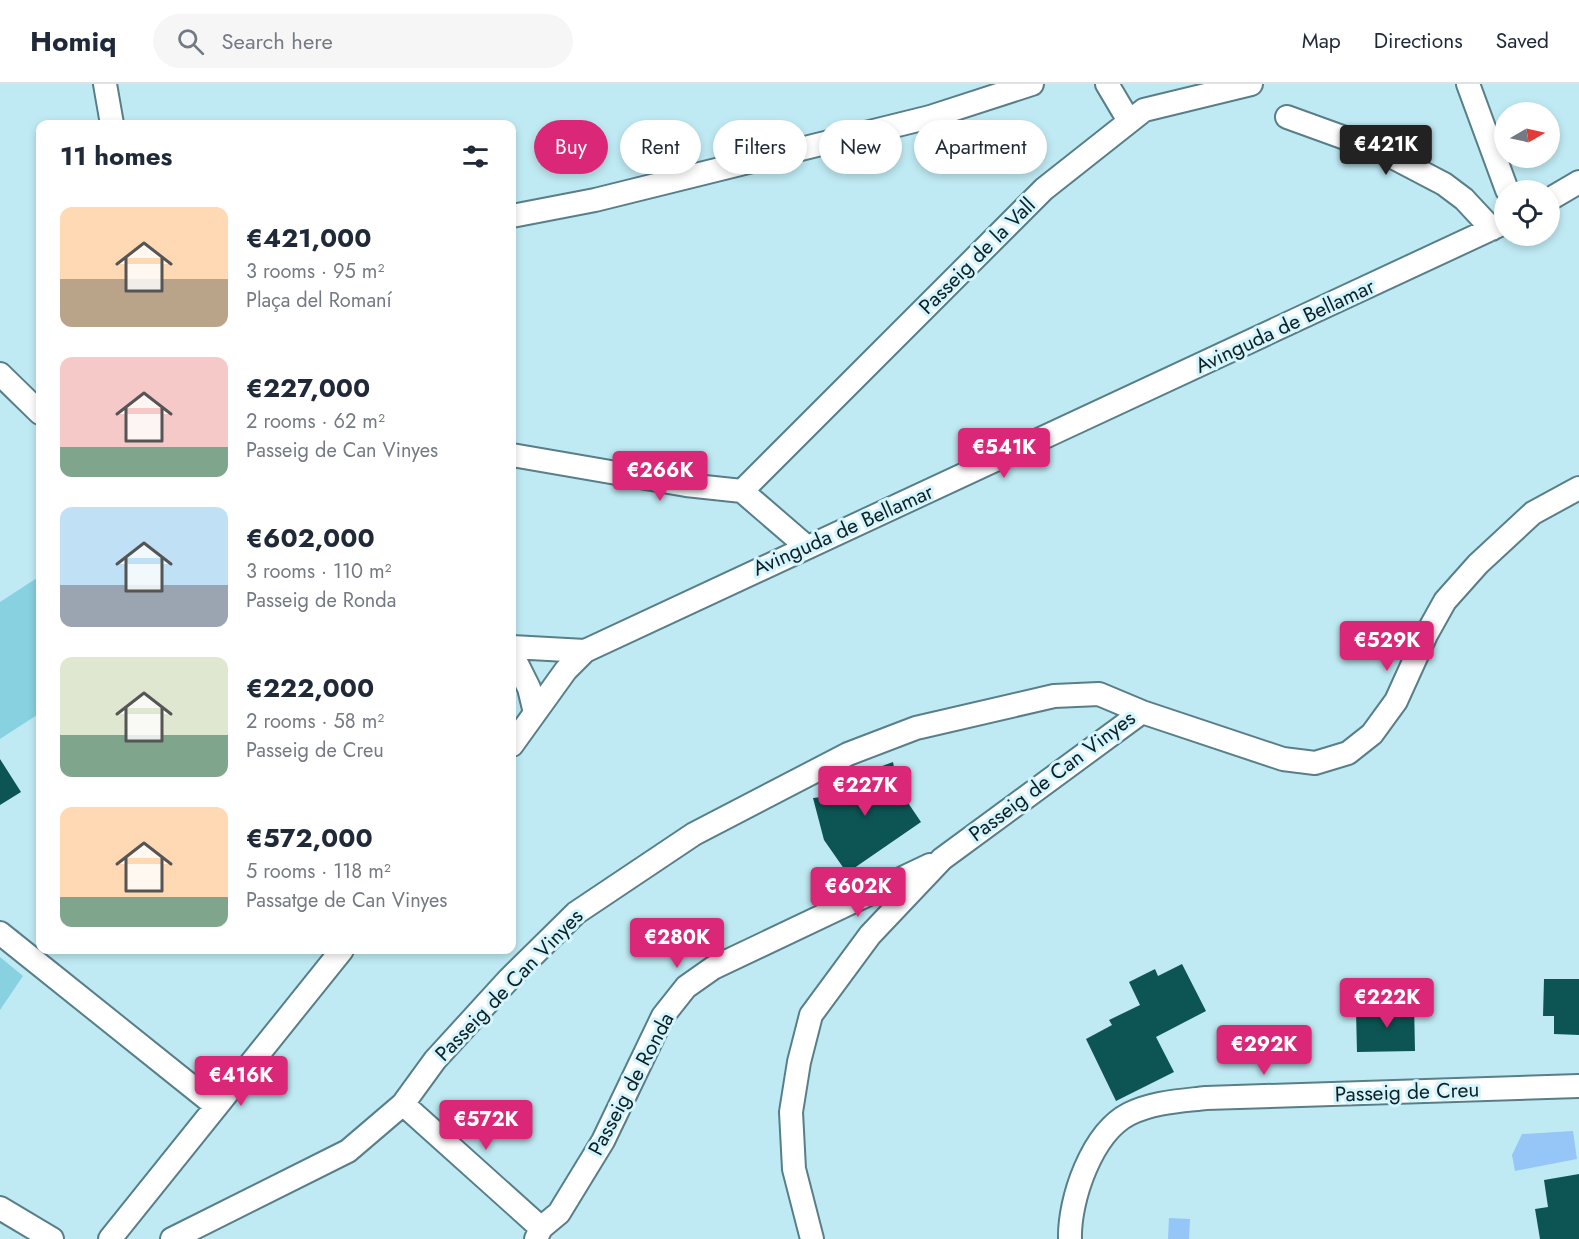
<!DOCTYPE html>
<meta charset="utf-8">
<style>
:root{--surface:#fff;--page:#f6f6f7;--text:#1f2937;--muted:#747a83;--line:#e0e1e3;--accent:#db2777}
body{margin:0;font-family:Jost,sans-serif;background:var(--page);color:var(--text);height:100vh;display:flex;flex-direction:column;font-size:22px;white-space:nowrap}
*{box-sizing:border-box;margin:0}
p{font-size:20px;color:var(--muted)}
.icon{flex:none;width:33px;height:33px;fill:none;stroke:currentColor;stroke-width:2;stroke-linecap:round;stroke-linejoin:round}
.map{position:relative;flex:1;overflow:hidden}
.sheet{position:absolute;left:36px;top:36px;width:480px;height:834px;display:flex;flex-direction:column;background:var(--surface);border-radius:12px;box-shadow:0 3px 9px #0003}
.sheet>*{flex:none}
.hud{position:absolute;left:534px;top:36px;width:570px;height:54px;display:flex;gap:12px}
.needle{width:39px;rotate:81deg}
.fabs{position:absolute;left:1494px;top:18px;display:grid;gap:12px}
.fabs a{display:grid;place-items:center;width:66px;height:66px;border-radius:50%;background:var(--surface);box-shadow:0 3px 9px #0003;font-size:30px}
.price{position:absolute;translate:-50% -51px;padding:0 14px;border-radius:6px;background:var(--accent);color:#fff;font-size:20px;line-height:39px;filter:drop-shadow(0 2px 3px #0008)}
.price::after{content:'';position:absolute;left:50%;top:36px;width:18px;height:14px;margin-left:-9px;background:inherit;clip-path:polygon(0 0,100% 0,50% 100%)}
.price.selected{background:#222;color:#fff}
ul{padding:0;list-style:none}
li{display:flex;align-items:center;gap:18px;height:150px;padding:0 24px}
li span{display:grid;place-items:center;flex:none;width:168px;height:120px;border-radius:12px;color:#555}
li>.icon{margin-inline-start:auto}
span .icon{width:72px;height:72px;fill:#fffc;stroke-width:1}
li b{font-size:26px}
h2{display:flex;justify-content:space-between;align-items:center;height:72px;padding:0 24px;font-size:26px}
.tag{padding:0 21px;border-radius:27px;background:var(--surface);box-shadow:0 3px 9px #0003;font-size:21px;line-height:54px}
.tag.selected{background:var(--accent);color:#fff}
header{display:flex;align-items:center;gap:36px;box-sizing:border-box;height:84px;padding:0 30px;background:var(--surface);border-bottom:2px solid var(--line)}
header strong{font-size:28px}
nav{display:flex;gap:33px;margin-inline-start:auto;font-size:21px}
.search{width:420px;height:54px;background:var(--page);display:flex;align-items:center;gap:15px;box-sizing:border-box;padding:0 21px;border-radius:33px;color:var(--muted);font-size:22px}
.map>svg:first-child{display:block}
</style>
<header>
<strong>Homiq</strong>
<div class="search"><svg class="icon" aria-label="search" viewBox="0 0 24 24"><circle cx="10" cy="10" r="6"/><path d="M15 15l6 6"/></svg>Search here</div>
<nav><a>Map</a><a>Directions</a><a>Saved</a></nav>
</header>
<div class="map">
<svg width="1579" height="1155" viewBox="0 0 1579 1155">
<rect width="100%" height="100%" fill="#bfeaf4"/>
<path fill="#88d1e1" d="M40,492V629L0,655V518Z
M0,873L23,892L0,926Z"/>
<path fill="#95c6f7" d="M1573,1047L1577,1075L1515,1087L1512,1071L1522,1050Z
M1169,1134L1190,1135L1189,1155H1168Z"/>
<path fill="#0d5555" d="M0,675L21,708L0,721Z
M893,678L898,704L921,738L847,789L824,756L813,714L852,710L857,707L855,692Z
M1182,880L1206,927L1156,953L1174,988L1116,1017L1086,955L1112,941L1109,936L1140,921L1129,898L1155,885L1158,892Z
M1544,895H1579V951L1554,950V932H1543Z
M1393,918H1414L1415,967L1357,968L1356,927H1393Z
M1579,1090V1155H1540L1535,1125L1548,1123L1544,1096Z"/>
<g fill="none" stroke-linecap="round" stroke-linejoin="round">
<g stroke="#587f88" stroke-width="26">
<path id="street" d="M105,0L112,40
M1107,0L1129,37
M1468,0L1507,106
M1287,33L1381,67L1444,100L1464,115L1492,145
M1550,115L1579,98
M512,132L595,116L930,33L1032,0
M0,290L40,329
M512,371L686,401L742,407L807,463
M742,407L1044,105L1144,26L1251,0
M512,563L585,567
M512,570L529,604L535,629
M512,661L566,586L585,567L1504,139
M0,849L216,1022
M403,1020L541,1144
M0,1124L52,1155
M110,1155L342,866
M172,1155L348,1067L403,1020L435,976L509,895L576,829L694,750L848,670L916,644L1054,612L1099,610L1142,628L1283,675L1315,679L1348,669L1372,650L1396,617L1426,551L1445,517L1478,480L1533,429L1579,404
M536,1155L541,1144L559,1129L603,1057L663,932L686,903L713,884L930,781
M812,1155L794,1085L791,1028L799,978L811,931L870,851L942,775L1142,628
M1070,1155C1069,1115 1092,1049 1129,1030C1153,1018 1180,1017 1206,1014L1579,1002"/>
</g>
<use href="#street" stroke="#fff" stroke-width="22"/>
</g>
<g text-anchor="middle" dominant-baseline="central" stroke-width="6" stroke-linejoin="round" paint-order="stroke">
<g font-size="21" fill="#0f1f23" stroke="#d3f5fd">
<text transform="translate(977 172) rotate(-45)">Passeig de la Vall</text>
<text transform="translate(1285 242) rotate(-25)">Avinguda de Bellamar</text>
<text transform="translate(843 446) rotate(-24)">Avinguda de Bellamar</text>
<text transform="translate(1052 692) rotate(-37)">Passeig de Can Vinyes</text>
<text transform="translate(509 901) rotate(-46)">Passeig de Can Vinyes</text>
<text transform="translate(631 1000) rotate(-62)">Passeig de Ronda</text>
<text transform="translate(1407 1008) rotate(-2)">Passeig de Creu</text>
</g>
</g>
</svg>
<div class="fabs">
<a><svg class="needle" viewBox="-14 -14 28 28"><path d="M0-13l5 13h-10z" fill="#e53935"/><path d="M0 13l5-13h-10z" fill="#747a83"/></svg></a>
<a><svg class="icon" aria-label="locate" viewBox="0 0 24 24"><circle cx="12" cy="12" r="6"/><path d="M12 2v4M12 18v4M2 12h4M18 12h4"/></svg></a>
</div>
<b class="price selected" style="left:1386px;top:92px">€421K</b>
<b class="price" style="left:1004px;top:395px">€541K</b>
<b class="price" style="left:660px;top:418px">€266K</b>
<b class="price" style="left:1387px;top:588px">€529K</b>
<b class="price" style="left:865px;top:733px">€227K</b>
<b class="price" style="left:858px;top:834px">€602K</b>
<b class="price" style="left:677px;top:885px">€280K</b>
<b class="price" style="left:1387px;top:945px">€222K</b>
<b class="price" style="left:1264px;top:992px">€292K</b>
<b class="price" style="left:241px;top:1023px">€416K</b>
<b class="price" style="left:486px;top:1067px">€572K</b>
<div class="hud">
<a class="tag selected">Buy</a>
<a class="tag">Rent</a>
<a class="tag">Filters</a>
<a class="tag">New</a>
<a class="tag">Apartment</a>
</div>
<section class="sheet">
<h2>11 homes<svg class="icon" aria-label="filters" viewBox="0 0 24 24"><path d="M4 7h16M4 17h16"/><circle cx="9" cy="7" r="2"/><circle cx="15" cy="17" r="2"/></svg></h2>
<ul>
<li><span style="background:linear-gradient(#ffd9b3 60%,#b9a48a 0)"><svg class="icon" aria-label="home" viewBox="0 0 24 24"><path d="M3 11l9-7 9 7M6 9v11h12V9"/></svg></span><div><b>€421,000</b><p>3 rooms · 95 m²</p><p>Plaça del Romaní</p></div></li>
<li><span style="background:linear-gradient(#f6c9c9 75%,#7fa58c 0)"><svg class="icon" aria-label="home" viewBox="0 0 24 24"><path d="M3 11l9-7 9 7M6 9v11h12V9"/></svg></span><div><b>€227,000</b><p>2 rooms · 62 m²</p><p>Passeig de Can Vinyes</p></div></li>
<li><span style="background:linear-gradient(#bfe0f5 65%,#9aa5b1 0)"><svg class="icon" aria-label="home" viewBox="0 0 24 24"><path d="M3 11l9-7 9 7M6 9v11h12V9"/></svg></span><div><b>€602,000</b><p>3 rooms · 110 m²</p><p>Passeig de Ronda</p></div></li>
<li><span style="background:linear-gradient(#dfe7d0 65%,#7fa58c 0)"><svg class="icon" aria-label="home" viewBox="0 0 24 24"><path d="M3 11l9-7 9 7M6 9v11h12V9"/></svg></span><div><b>€222,000</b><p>2 rooms · 58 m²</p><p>Passeig de Creu</p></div></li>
<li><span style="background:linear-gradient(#ffd9b3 75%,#7fa58c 0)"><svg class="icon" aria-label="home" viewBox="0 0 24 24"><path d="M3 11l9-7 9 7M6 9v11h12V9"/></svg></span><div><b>€572,000</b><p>5 rooms · 118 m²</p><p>Passatge de Can Vinyes</p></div></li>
</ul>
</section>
</div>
